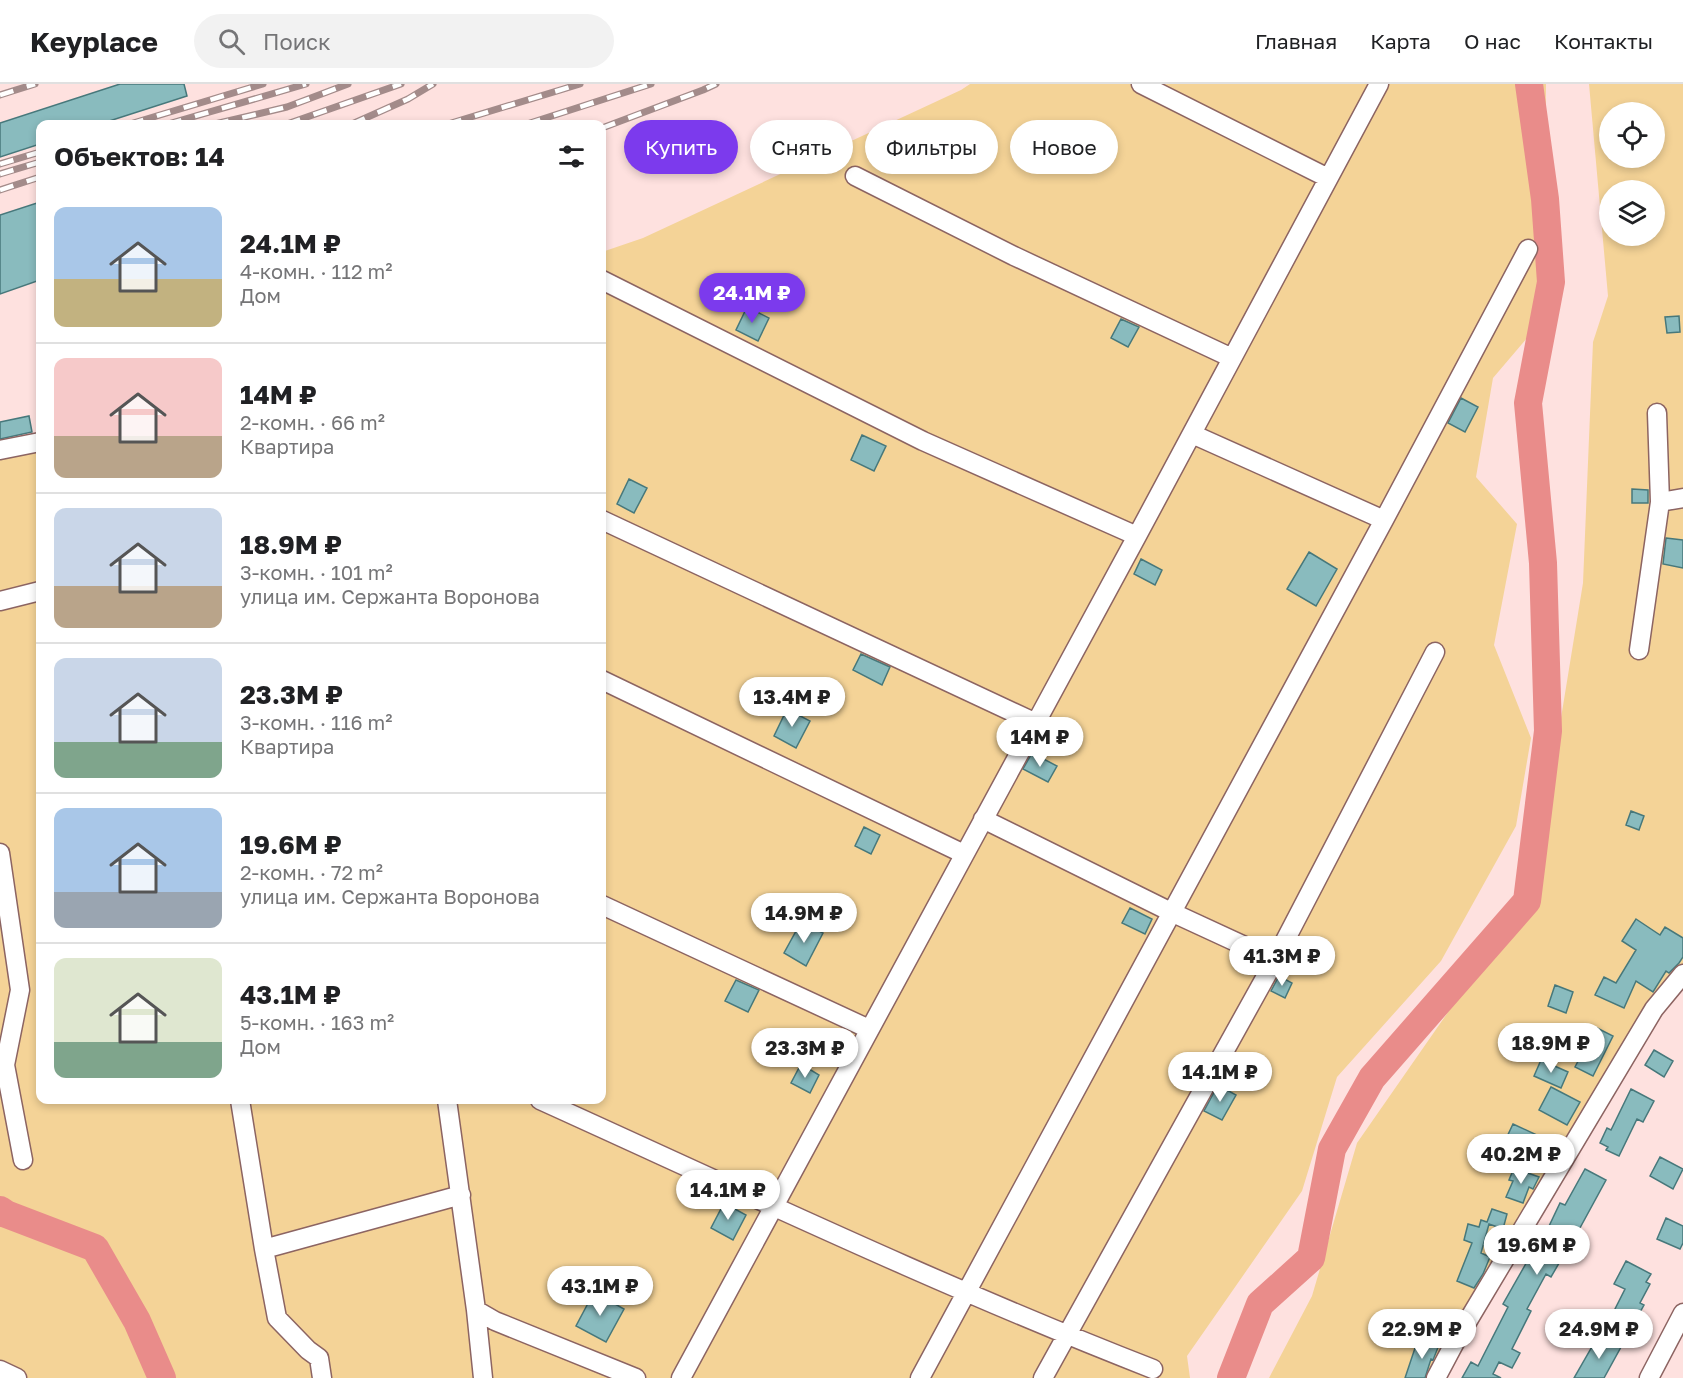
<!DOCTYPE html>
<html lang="ru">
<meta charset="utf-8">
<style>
:root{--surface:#fff;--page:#f2f2f2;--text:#202124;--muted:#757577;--line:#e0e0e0;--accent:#7c3aed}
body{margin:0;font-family:"Golos Text",sans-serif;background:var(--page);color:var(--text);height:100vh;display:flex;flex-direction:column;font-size:22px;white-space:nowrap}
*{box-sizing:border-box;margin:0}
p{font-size:20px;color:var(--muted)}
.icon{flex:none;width:33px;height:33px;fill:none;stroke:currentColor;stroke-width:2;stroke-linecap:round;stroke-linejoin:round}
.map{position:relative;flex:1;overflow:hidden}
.panel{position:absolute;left:36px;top:36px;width:570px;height:984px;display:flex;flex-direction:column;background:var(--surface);border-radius:12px;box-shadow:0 3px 9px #0003}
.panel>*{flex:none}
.guide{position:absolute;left:624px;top:36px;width:570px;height:54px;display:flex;gap:12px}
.controls{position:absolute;left:1599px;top:18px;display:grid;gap:12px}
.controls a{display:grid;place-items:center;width:66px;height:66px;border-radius:50%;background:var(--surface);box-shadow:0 3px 9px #0003;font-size:30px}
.price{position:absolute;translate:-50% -51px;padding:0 14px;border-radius:21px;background:#fff;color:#222;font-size:20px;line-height:39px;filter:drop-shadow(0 2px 3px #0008)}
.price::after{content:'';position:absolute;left:50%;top:36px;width:18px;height:14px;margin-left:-9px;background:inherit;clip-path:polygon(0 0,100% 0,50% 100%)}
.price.current{background:var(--accent);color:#fff}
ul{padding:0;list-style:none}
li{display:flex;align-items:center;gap:18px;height:150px;padding:0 18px}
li+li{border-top:2px solid var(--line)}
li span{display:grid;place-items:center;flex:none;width:168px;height:120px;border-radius:12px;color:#555}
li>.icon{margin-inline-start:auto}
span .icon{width:72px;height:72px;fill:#fffc;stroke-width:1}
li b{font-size:26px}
h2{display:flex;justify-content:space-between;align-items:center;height:72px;padding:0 18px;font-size:26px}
.tag{padding:0 21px;border-radius:27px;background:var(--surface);box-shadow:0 3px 9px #0003;font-size:21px;line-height:54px}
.tag.current{background:var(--accent);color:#fff}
header{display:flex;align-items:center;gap:36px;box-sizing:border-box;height:84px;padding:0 30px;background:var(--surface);border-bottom:2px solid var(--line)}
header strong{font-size:28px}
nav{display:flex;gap:33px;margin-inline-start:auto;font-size:21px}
.search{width:420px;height:54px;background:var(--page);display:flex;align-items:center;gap:15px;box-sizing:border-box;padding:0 21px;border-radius:33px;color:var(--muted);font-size:22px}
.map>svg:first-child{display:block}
</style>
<header>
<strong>Keyplace</strong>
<div class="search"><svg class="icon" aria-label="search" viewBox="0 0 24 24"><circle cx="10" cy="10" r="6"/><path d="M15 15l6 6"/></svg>Поиск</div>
<nav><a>Главная</a><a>Карта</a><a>О нас</a><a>Контакты</a></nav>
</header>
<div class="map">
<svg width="1683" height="1294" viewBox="0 0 1683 1294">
<rect width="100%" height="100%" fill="#fee1df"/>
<path fill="#f4d397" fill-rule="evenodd" d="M970,0H1546L1544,234L1493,294L1476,393L1517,440L1494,561L1531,654L1516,742L1441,877L1337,993L1302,1107L1187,1272L1190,1294H0V363L40,354V1016H602V168L643,154L961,6Z
M1589,0H1683V887L1436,1294H1269L1312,1212L1357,1059L1533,806L1583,499L1593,258L1608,212ZM1610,28H1654V74H1610ZM1610,106H1654V152H1610Z"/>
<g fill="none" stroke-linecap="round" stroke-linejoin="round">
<path stroke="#e98c8a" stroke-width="28" d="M0,1126L6,1130L95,1164L137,1237L162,1294
M1231,1294L1260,1220L1311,1174L1332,1065L1372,994L1527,817L1548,647L1543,479L1528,319L1551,198L1545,115L1529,0"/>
</g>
<path fill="#89bbbe" stroke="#47787b" stroke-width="1.5" d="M120,0H184L187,12L100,40H40V60L0,73V39Z
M40,118V196L0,210V131Z
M747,223L769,234L758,257L736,246Z
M1679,232L1680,248L1667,249L1665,233Z
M1121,235L1139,243L1128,263L1111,254Z
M1461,314L1478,323L1465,348L1448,339Z
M29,332L32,348L0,355V338Z
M862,351L886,362L874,387L851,376Z
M629,395L647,404L634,429L617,420Z
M1632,405L1648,406V419H1632Z
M1666,454L1683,456V484L1663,480Z
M1309,468L1337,485L1316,522L1287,505Z
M1141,475L1162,486L1155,501L1134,490Z
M861,570L890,583L882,601L853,586Z
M787,625L810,637L796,664L774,652Z
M1032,669L1057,682L1048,698L1023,685Z
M1631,727L1644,732L1639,746L1626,741Z
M864,743L880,751L871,770L855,762Z
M1130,824L1152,835L1145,850L1122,839Z
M1636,835L1660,851L1665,843L1683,854V873L1679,879L1669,889L1666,887L1653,908L1636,897L1624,924L1595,911L1604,893L1616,899L1636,866L1622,857Z
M801,838L823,849L806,882L784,869Z
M1279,892L1292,899L1285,914L1271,907Z
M736,896L759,906L748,928L725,917Z
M1555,901L1573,908L1566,929L1548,922Z
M1597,944L1613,952L1593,992L1575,983L1584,966L1587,968Z
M1654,966L1673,977L1664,993L1645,981Z
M1541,976L1568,988L1561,1004L1534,992Z
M801,980L819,991L810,1009L791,999Z
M1218,1001L1236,1011L1222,1036L1204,1027Z
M1551,1003L1580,1018L1567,1041L1539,1026Z
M1631,1005L1654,1017L1643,1038L1637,1035L1619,1072L1606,1066L1608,1063L1600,1059L1607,1044L1611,1046Z
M1513,1040L1537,1051L1529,1068L1505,1057Z
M1660,1073L1683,1085L1673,1105L1650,1092Z
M1514,1084L1539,1093L1533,1105L1529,1103L1523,1119L1506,1113L1513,1097L1509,1096Z
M1585,1085L1606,1096L1575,1153L1571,1151L1560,1173L1562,1174L1551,1193L1546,1190L1527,1225L1531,1227L1512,1265L1520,1269L1512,1284L1499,1278L1493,1290L1501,1294H1462L1471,1278L1478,1282L1508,1223L1503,1220L1537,1160L1540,1161L1560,1119L1565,1121Z
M724,1119L746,1131L733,1156L711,1144Z
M1492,1125L1507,1130L1503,1145L1489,1140L1481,1169L1490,1173L1483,1190L1474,1204L1457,1197L1472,1159L1464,1156L1468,1140L1479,1143L1481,1136L1487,1138Z
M1666,1134L1683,1142V1159L1680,1165L1657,1155Z
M1626,1177L1651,1190L1646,1198L1650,1200L1640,1219L1644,1221L1635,1237L1614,1227L1625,1205L1614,1200Z
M594,1208L624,1225L606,1258L576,1242Z
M1603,1253L1621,1263L1604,1294H1574L1593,1261L1598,1263Z
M1423,1255L1439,1261L1433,1276L1431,1275L1425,1294H1405L1415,1264L1420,1265Z"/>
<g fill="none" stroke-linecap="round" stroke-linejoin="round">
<g stroke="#8c6462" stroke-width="21">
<path id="minor" d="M1141,0L1328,94
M855,92L1014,172L1232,274
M602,196L923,357L1137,452
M1192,350L1384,436
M0,366L40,358
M1660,418L1683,414
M602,436L1036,639
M0,517L40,507
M1639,566L1660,418L1657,329
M602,596L964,770
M983,735L1171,828L1275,876
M0,769L20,906L5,981L23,1076
M602,821L869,945
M240,1016L264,1165L277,1234L308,1266L319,1274L322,1294
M447,1016L476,1226L483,1294
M540,1016C743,1108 945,1204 1153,1285
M264,1165L461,1111
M476,1226L495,1237L636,1294
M0,1286L17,1294
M681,1294L1137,452L1379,0
M920,1294L1384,436L1528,165
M1043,1294L1275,876L1435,568
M1436,1294L1454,1260L1654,925L1683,890
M1649,1294L1683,1229"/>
</g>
<use href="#minor" stroke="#fff" stroke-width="18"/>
<g stroke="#a38b8a" stroke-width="7">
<path id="rail" d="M0,11L35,0
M130,40L263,0
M168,40L306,0
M215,40L287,23L348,0
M287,40L401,0
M352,40L408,15L433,0
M448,40L580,0
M527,40L651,0
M602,44L703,6L716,0
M0,80L40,68
M0,90L40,78
M0,106L40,93"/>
</g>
<use href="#rail" stroke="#fff" stroke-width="4.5" stroke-dasharray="14" stroke-linecap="butt"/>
</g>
</svg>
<div class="controls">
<a><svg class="icon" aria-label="locate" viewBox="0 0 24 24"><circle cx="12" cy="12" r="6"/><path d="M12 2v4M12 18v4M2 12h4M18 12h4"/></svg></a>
<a><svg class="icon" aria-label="layers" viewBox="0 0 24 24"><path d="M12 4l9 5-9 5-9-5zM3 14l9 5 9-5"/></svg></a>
</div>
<b class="price current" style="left:752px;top:240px">24.1M ₽</b>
<b class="price" style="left:792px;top:644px">13.4M ₽</b>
<b class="price" style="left:1040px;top:684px">14M ₽</b>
<b class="price" style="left:804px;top:860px">14.9M ₽</b>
<b class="price" style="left:1282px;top:903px">41.3M ₽</b>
<b class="price" style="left:1551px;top:990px">18.9M ₽</b>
<b class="price" style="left:805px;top:995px">23.3M ₽</b>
<b class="price" style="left:1220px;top:1019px">14.1M ₽</b>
<b class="price" style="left:1521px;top:1101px">40.2M ₽</b>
<b class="price" style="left:728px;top:1137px">14.1M ₽</b>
<b class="price" style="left:1537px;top:1192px">19.6M ₽</b>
<b class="price" style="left:600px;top:1233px">43.1M ₽</b>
<b class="price" style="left:1422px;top:1276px">22.9M ₽</b>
<b class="price" style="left:1599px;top:1276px">24.9M ₽</b>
<div class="guide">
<a class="tag current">Купить</a>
<a class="tag">Снять</a>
<a class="tag">Фильтры</a>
<a class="tag">Новое</a>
</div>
<section class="panel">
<h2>Объектов: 14<svg class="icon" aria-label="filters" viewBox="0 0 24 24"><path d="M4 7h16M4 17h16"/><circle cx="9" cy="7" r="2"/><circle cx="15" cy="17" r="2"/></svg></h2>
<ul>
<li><span style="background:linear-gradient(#a9c7e8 60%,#c2b280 0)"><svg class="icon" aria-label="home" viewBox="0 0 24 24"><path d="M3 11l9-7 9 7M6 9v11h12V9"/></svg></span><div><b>24.1M ₽</b><p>4-комн. · 112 m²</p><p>Дом</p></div></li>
<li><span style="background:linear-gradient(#f6c9c9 65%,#b9a48a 0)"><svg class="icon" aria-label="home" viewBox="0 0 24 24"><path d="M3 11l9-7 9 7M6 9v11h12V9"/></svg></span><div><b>14M ₽</b><p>2-комн. · 66 m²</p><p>Квартира</p></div></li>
<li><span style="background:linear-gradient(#c9d6e8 65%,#b9a48a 0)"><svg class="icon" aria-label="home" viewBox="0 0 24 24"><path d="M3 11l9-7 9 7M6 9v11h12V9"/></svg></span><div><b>18.9M ₽</b><p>3-комн. · 101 m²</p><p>улица им. Сержанта Воронова</p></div></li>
<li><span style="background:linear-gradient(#c9d6e8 70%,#7fa58c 0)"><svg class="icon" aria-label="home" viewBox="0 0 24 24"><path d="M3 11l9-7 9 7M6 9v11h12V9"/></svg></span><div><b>23.3M ₽</b><p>3-комн. · 116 m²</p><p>Квартира</p></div></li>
<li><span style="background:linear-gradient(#a9c7e8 70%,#9aa5b1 0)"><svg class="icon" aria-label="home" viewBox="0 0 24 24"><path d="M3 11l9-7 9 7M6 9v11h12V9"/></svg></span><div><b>19.6M ₽</b><p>2-комн. · 72 m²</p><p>улица им. Сержанта Воронова</p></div></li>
<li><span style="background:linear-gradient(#dfe7d0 70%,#7fa58c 0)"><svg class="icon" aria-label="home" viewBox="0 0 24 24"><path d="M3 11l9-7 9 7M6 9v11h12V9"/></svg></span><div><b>43.1M ₽</b><p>5-комн. · 163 m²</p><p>Дом</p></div></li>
</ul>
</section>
</div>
